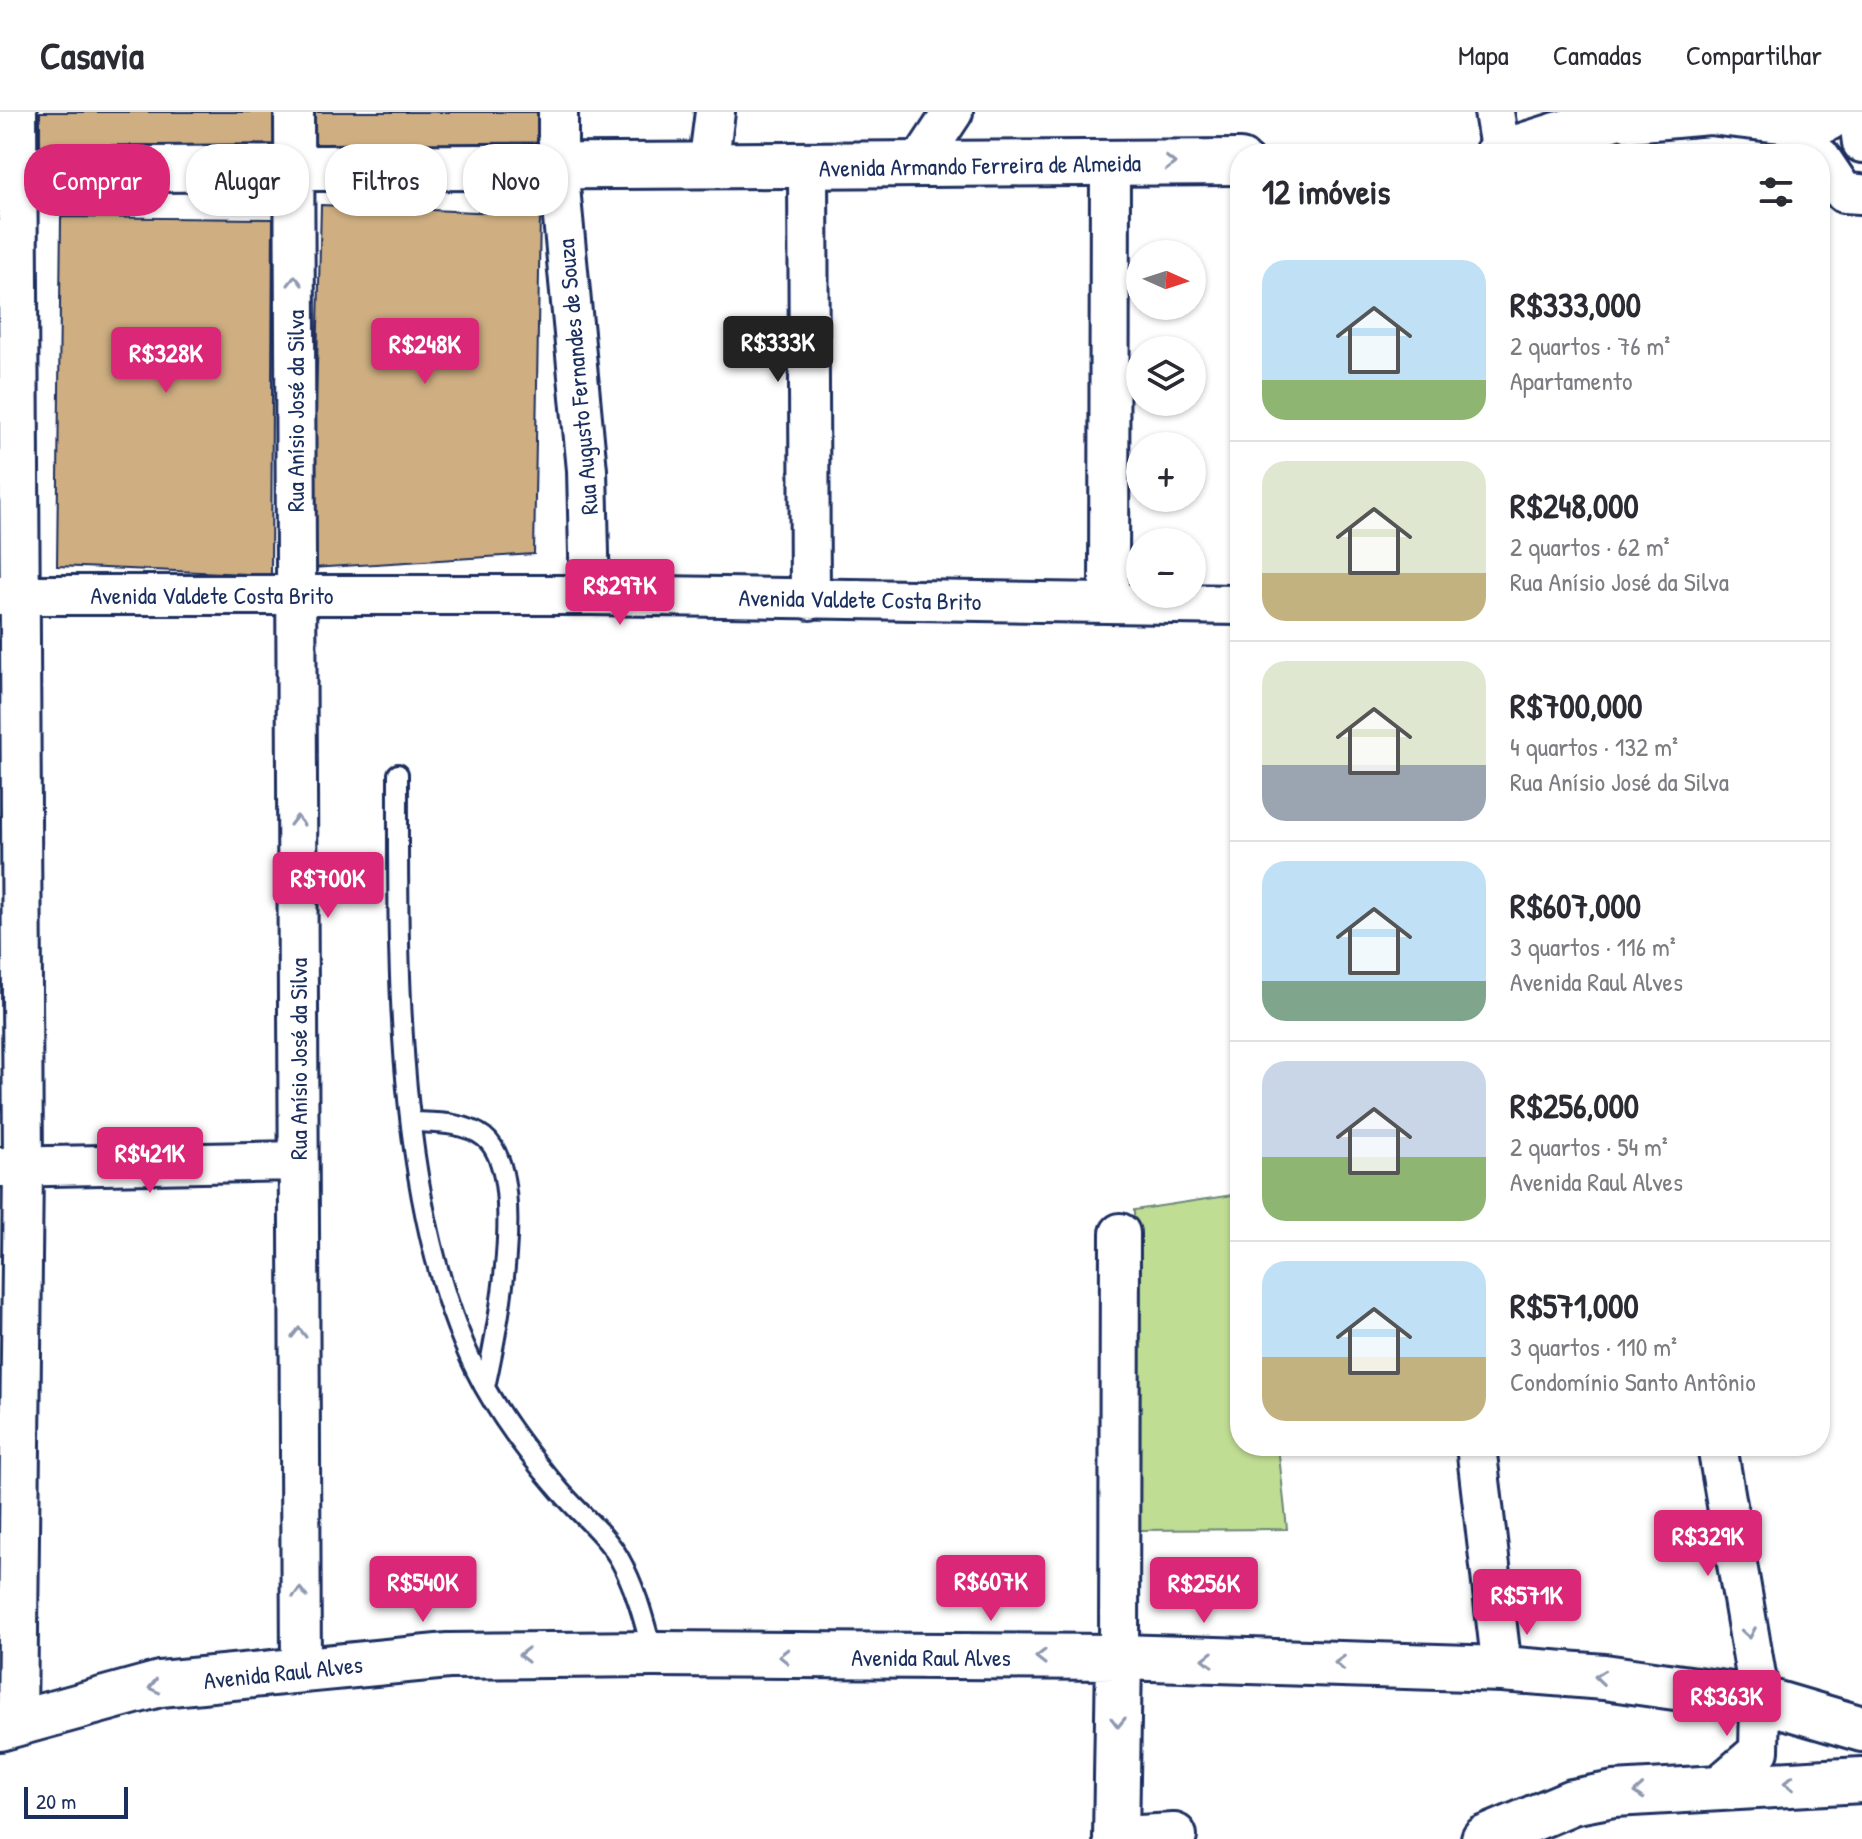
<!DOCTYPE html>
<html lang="pt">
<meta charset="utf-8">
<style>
:root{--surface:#fff;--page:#f7f7f7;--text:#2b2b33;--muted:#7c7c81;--line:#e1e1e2;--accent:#db2777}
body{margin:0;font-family:"Patrick Hand",sans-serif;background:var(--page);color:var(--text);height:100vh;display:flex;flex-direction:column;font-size:30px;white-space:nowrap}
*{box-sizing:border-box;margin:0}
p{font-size:26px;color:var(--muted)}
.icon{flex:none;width:44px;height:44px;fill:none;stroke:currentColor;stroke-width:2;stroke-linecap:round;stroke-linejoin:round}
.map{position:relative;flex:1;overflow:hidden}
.sheet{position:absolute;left:1230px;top:32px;width:600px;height:1312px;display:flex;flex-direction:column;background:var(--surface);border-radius:32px;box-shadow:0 2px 6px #0004}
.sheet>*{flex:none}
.hud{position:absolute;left:24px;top:32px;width:760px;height:72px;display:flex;gap:16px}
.needle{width:52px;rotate:93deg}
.controls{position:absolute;left:1126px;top:128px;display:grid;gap:16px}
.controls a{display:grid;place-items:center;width:80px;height:80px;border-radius:50%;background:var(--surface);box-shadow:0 2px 6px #0004;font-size:40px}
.scale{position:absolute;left:24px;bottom:20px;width:104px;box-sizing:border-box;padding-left:8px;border:4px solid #1b2f5e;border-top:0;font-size:22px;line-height:28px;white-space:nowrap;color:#1b2f5e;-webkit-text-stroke:6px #fff;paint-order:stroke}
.price{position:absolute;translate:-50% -68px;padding:0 18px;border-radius:8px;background:var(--accent);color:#fff;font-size:26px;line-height:52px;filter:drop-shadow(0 2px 4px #0008)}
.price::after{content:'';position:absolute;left:50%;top:48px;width:24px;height:18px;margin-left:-12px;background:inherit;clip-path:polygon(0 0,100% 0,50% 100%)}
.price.selected{background:#222;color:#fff}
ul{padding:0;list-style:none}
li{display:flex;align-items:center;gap:24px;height:200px;padding:0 32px}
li+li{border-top:2px solid var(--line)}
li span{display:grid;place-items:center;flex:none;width:224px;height:160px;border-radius:24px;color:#555}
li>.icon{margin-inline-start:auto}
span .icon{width:96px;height:96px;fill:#fffc;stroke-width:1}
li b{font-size:34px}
h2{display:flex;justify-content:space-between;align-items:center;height:96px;padding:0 32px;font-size:34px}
.tag{padding:0 28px;border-radius:32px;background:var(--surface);box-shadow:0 2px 6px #0004;font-size:28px;line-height:72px}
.tag.selected{background:var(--accent);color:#fff}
header{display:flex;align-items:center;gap:48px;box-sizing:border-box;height:112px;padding:0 40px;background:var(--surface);border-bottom:2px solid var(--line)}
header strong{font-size:38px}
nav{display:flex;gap:44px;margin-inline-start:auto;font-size:28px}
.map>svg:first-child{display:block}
</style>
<header>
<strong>Casavia</strong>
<nav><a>Mapa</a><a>Camadas</a><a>Compartilhar</a></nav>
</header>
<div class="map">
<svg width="1862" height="1727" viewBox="0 0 1862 1727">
<rect width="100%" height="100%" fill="#fff"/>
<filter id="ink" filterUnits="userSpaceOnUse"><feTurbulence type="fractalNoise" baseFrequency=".0125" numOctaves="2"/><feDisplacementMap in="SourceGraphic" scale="16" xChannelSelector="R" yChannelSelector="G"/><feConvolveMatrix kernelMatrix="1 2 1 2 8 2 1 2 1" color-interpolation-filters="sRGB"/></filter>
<g filter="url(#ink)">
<path fill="#c0dd94" stroke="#6e8679" stroke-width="2" d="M1240,1082V1334H1278L1287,1417L1138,1418L1134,1098Z"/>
<path fill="#cfaf82" stroke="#1b2f5e" stroke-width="2" d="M40,0H290L291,33L40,40Z
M311,0H539V32L311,38Z
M321,93L540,103L534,442L312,456Z
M61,105L273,107L271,463L57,454Z"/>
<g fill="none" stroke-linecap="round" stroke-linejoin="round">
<g stroke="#1b2f5e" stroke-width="24">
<path id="lane" d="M398,662C398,849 393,1107 484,1274C503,1308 530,1344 555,1373C575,1398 603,1419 619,1446C636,1476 644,1509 653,1542
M413,1010C436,1011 464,1010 484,1025C530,1061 496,1225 485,1275"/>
</g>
<g stroke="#1b2f5e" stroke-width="44">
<path id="street" d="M294,0L301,1559
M558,0V54L587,358L590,483
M1494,0L1501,42
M1858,0L1862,31
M1820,45L1844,81L1860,82
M920,50L953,0
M708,55L715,0
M808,55L810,488
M0,483H590L1240,493
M1109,489L1110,52
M0,1055L298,1049
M1476,1334L1502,1557
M1119,1545L1120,1121
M17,1611L23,1055L17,0
M1717,1675L1759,1639L1760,1587L1717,1334"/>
</g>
<g stroke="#1b2f5e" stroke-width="50">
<path id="secondary" d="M1773,0C1793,18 1816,17 1836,0
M1621,3L1630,7L1709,0L1781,8
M1497,42L1621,3
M0,58L1240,50
M0,1616L160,1572L448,1544L653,1542L1119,1545L1502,1557L1604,1565L1760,1587L1862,1617
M1116,1727L1119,1545"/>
</g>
<g stroke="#1b2f5e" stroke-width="50">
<path id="highway" d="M1123,1727L1174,1724
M1484,1727L1572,1690L1614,1682L1862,1668"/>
</g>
<use href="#lane" stroke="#fff" stroke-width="18"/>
<use href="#street" stroke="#fff" stroke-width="38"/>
<use href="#secondary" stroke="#fff" stroke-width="44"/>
<use href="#highway" stroke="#fff" stroke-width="44"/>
</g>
<defs><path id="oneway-chevron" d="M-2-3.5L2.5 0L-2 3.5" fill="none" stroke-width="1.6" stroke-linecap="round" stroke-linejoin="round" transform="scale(2)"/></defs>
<g stroke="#8d97ae">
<use href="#oneway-chevron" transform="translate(1170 51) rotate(-1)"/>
<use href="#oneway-chevron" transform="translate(295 169) rotate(-90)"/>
<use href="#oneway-chevron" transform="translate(297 709) rotate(-90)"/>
<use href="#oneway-chevron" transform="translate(299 1221) rotate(-90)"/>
<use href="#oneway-chevron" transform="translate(300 1481) rotate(-90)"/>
<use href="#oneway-chevron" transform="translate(1749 1521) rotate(80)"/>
<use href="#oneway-chevron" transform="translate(524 1543) rotate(180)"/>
<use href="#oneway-chevron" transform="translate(784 1544) rotate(-179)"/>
<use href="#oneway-chevron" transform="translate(1041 1545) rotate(180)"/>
<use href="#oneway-chevron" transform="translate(1208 1547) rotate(-179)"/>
<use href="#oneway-chevron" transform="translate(1340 1551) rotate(-178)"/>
<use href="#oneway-chevron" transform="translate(1600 1565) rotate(-174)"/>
<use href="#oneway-chevron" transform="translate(154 1575) rotate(167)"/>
<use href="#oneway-chevron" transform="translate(1118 1610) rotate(91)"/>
<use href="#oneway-chevron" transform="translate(1789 1671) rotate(177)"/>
<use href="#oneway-chevron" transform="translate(1639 1680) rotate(176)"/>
</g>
</g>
<g text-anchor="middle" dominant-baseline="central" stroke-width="6" stroke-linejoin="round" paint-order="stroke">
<g font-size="24" fill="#1b2f5e" stroke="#fff">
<text transform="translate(980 53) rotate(-1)">Avenida Armando Ferreira de Almeida</text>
<text transform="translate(577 265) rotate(-95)">Rua Augusto Fernandes de Souza</text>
<text transform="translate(295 299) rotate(-90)">Rua Anísio José da Silva</text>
<text x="212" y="483">Avenida Valdete Costa Brito</text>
<text transform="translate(860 487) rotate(1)">Avenida Valdete Costa Brito</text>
<text transform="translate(298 947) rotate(-90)">Rua Anísio José da Silva</text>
<text x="931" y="1545">Avenida Raul Alves</text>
<text transform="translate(283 1560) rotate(-6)">Avenida Raul Alves</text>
</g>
</g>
</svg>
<div class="controls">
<a><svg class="needle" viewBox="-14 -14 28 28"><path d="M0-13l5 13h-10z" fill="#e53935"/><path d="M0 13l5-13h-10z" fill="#7c7c81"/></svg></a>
<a><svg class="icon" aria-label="layers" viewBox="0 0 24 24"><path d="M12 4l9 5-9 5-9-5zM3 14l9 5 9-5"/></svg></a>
<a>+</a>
<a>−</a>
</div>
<div class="scale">20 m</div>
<b class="price selected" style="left:778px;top:272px">R$333K</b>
<b class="price" style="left:425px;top:274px">R$248K</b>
<b class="price" style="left:166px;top:283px">R$328K</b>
<b class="price" style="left:620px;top:515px">R$297K</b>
<b class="price" style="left:328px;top:808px">R$700K</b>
<b class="price" style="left:150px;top:1083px">R$421K</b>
<b class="price" style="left:1708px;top:1466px">R$329K</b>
<b class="price" style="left:991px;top:1511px">R$607K</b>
<b class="price" style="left:423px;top:1512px">R$540K</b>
<b class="price" style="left:1204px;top:1513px">R$256K</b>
<b class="price" style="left:1527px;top:1525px">R$571K</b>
<b class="price" style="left:1727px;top:1626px">R$363K</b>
<div class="hud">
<a class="tag selected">Comprar</a>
<a class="tag">Alugar</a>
<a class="tag">Filtros</a>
<a class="tag">Novo</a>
</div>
<section class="sheet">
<h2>12 imóveis<svg class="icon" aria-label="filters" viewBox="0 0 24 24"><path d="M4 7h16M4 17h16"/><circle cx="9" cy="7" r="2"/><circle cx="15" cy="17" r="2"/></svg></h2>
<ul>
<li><span style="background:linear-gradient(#bfe0f5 75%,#8fb573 0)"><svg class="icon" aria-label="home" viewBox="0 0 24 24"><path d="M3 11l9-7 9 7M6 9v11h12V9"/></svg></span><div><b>R$333,000</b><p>2 quartos · 76 m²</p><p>Apartamento</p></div></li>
<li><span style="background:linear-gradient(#dfe7d0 70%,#c2b280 0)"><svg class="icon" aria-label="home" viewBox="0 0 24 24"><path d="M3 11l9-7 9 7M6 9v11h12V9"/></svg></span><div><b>R$248,000</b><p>2 quartos · 62 m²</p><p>Rua Anísio José da Silva</p></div></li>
<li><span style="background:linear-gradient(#dfe7d0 65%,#9aa5b1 0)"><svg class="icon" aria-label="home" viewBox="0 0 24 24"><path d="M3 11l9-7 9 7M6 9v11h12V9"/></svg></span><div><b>R$700,000</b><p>4 quartos · 132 m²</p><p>Rua Anísio José da Silva</p></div></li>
<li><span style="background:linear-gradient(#bfe0f5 75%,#7fa58c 0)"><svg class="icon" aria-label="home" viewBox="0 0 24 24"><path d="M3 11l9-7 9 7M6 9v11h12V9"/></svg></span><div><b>R$607,000</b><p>3 quartos · 116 m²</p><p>Avenida Raul Alves</p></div></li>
<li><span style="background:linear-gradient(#c9d6e8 60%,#8fb573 0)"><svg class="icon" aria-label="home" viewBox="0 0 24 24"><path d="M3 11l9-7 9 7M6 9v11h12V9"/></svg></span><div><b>R$256,000</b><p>2 quartos · 54 m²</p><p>Avenida Raul Alves</p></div></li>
<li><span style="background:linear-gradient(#bfe0f5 60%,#c2b280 0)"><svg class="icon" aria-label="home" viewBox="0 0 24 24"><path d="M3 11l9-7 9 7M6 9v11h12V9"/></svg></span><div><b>R$571,000</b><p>3 quartos · 110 m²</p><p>Condomínio Santo Antônio</p></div></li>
</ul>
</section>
</div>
